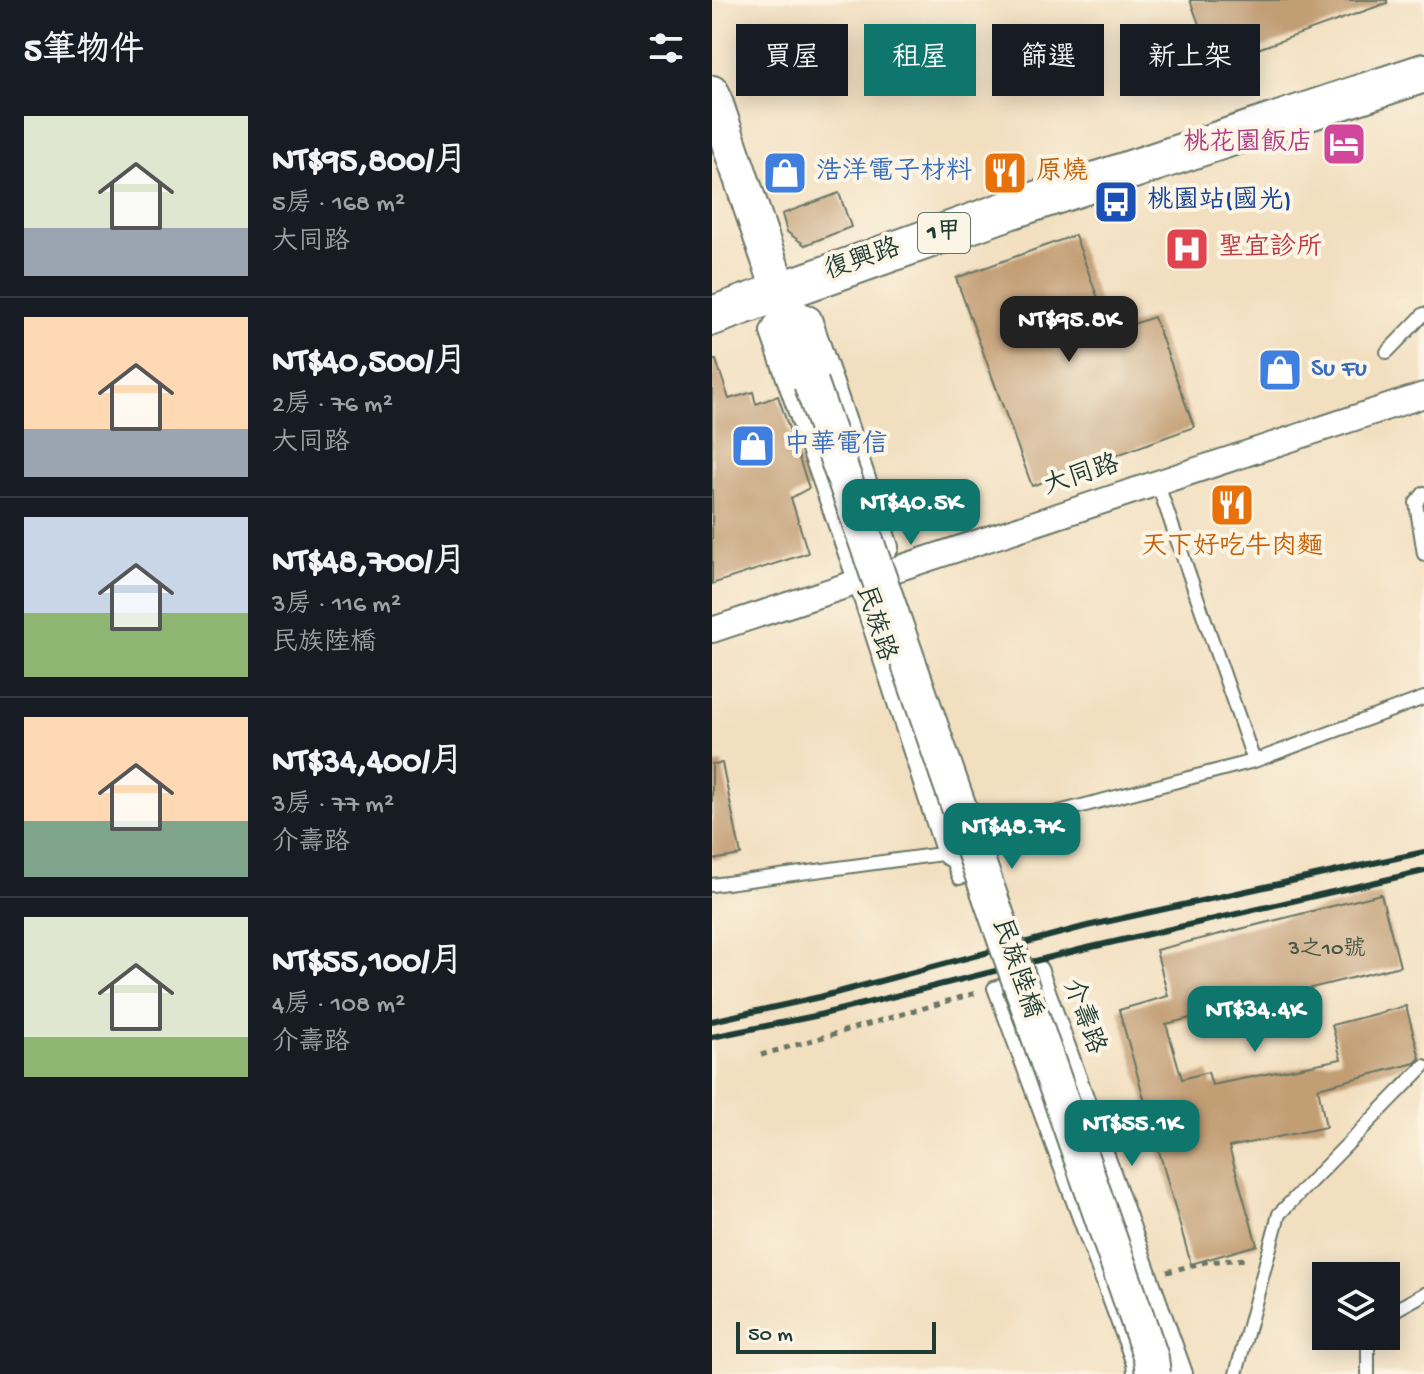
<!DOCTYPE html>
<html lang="zh-TW">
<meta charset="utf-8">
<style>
:root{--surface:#171b24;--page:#242831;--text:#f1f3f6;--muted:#9ea1a6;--line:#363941;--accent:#0f766e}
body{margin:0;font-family:"Gochi Hand","LXGW WenKai TC",sans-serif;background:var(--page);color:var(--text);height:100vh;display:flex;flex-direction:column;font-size:30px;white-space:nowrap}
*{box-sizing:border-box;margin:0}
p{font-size:26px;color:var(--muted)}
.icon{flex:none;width:44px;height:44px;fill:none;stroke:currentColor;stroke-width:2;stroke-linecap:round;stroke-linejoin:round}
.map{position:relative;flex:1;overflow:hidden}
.drawer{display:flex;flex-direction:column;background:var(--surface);width:712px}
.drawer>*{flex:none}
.banner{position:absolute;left:24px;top:24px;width:568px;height:72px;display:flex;gap:16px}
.controls{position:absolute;left:600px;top:1262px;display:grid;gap:16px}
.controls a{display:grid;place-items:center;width:88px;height:88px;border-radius:0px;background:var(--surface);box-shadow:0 4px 20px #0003;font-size:40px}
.scale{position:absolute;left:24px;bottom:20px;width:200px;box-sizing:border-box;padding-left:8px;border:4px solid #1f3d34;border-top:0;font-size:22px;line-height:28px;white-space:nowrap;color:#1f3d34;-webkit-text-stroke:6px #fcf5e5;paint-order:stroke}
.price{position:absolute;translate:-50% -68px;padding:0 18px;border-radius:16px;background:var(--accent);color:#fff;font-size:26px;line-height:52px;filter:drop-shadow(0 2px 4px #0008)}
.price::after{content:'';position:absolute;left:50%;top:48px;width:24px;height:18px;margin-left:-12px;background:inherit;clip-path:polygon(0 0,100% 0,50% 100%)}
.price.on{background:#222;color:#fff}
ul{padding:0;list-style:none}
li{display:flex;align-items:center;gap:24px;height:200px;padding:0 24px}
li+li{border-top:2px solid var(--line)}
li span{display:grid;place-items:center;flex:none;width:224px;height:160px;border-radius:0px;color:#555}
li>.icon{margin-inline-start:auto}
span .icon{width:96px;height:96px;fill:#fffc;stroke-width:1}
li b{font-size:34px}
h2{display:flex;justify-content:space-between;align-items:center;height:96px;padding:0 24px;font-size:34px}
.pill{padding:0 28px;border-radius:0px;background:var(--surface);box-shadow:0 4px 20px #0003;font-size:28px;line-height:72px}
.pill.on{background:var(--accent);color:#fff}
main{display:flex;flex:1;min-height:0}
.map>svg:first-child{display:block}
</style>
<main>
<section class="drawer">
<h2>5筆物件<svg class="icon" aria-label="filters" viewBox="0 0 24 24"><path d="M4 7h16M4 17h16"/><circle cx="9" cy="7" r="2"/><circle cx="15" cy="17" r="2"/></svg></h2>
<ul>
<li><span style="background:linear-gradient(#dfe7d0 70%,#9aa5b1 0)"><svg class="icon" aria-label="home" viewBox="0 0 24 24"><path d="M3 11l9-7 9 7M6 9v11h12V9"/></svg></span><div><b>NT$95,800/月</b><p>5房 · 168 m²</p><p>大同路</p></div></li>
<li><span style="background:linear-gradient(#ffd9b3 70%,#9aa5b1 0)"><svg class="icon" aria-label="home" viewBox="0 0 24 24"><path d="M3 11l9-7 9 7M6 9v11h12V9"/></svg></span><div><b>NT$40,500/月</b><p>2房 · 76 m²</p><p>大同路</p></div></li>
<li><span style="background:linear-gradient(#c9d6e8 60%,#8fb573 0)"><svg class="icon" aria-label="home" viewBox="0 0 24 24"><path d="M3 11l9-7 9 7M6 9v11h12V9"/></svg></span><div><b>NT$48,700/月</b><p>3房 · 116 m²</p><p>民族陸橋</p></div></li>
<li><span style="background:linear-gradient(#ffd9b3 65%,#7fa58c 0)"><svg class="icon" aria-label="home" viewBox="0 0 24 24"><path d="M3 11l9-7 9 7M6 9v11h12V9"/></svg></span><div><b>NT$34,400/月</b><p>3房 · 77 m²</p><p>介壽路</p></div></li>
<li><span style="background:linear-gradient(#dfe7d0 75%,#8fb573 0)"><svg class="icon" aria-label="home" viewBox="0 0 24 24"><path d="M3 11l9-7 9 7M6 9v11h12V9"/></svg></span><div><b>NT$55,100/月</b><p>4房 · 108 m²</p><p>介壽路</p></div></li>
</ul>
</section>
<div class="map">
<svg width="712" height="1374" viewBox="0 0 712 1374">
<rect width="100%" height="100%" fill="#fcf5e5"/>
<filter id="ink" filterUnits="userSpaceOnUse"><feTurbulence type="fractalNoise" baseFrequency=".0125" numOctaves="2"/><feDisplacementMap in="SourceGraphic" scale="16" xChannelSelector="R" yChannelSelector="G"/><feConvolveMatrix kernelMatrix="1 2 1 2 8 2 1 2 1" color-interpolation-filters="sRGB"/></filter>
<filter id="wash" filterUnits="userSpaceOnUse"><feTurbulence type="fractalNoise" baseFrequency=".006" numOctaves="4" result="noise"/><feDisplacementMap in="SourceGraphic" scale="32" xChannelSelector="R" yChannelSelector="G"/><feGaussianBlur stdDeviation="1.8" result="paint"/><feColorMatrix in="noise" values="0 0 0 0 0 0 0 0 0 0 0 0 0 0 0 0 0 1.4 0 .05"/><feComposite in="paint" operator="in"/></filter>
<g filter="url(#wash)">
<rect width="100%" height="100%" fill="#f2dfc0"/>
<g id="blocks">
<path fill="#c29e74" d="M478,0H675V3L509,62L499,56Z
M127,193L139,227L93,245L75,232L70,214Z
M363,235L398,332L442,317L482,427L320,486L244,278Z
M0,360H4L17,399L41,392L44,404L66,396L97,488L79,498L96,553L0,584Z
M10,763L29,855L0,860V764Z
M669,894L688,966L454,1024L470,1079L496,1072L500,1085L629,1059L620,1025L694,1006L708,1058L703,1063L606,1088L614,1127L517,1147L545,1245L479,1264L407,1010L456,996L444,950Z"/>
</g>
</g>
<g filter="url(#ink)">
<use href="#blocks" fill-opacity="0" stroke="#697665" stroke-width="2"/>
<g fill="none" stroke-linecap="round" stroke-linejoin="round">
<g stroke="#697665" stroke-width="16">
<path id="lane" d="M675,352L712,314
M445,482L542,761
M712,493L704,503L712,554
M274,843L270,832L542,761L712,698
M0,885L237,853L247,878L269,872
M306,979L282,988L421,1364L422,1374
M674,1315L712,1294
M656,1336V1374
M524,1374L567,1214L712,1066"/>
</g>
<g stroke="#697665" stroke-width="28">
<path id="street" d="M174,547L97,319L74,307L61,332L148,579L237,853
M0,630L712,395
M324,972L468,1374"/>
</g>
<g stroke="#697665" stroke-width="38">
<path id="secondary" d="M0,93L99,383"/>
</g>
<g stroke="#697665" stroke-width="42">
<path id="primary" d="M0,316L297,210L712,73"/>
</g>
<path stroke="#697665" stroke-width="5" stroke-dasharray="6 6" stroke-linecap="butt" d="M49,1055L267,992
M455,1272L493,1262L535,1259"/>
<use href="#lane" stroke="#fff" stroke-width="12"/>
<use href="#street" stroke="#fff" stroke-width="24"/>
<use href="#secondary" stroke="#fff" stroke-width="34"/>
<use href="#primary" stroke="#fff" stroke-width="38"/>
<path stroke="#1f3d34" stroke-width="6" d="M0,1021L108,997L375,926L712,852
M0,1037L103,1016L371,949L712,871"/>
<g stroke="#697665" stroke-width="38" stroke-linecap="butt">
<path id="secondary-bridge" d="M99,383L439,1358L441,1374"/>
</g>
<use href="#secondary-bridge" stroke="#fff" stroke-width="34"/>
</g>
</g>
<defs>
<g id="hotel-square" transform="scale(2.3)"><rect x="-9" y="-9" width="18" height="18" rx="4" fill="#d1479c" stroke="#fcf5e5"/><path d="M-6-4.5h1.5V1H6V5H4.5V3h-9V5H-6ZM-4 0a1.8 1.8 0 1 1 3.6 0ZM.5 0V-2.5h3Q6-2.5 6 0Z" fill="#fff"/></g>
<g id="shop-square" transform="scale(2.3)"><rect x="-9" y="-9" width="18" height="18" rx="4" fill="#3f7fe0" stroke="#fcf5e5"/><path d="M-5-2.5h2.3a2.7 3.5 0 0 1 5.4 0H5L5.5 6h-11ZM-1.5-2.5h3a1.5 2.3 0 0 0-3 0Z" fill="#fff"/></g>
<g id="restaurant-square" transform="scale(2.3)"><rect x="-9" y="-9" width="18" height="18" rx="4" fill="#e8710a" stroke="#fcf5e5"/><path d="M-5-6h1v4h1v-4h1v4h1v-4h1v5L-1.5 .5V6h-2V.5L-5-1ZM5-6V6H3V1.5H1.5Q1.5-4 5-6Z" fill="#fff"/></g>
<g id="bus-square" transform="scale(2.3)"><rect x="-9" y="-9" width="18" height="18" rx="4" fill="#1a4fb4" stroke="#fcf5e5"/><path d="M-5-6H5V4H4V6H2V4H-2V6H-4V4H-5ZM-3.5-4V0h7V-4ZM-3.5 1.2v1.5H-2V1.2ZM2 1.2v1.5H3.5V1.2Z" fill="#fff"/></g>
<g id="hospital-square" transform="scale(2.3)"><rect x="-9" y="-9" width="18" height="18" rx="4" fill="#e0444e" stroke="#fcf5e5"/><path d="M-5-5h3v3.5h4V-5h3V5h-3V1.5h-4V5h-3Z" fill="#fff"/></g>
</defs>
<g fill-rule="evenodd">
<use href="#hotel-square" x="632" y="144"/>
<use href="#shop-square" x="73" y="173"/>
<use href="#restaurant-square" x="293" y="173"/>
<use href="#bus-square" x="404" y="202"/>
<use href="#hospital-square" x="475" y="249"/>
<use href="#shop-square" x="568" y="370"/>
<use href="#shop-square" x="41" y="446"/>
<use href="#restaurant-square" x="520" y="505"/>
</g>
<g text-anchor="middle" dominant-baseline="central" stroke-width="8" stroke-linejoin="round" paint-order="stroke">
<g font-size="22" fill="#485544">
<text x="615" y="950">3之10號</text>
</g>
<rect fill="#fcf5e5" stroke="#617469" stroke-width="2" x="206" y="213" width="52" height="40" rx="6"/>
<g font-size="24" font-weight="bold" fill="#1f3d34">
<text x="232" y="233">1甲</text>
</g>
<g font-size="26" fill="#b23c85" stroke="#fcf5e5" text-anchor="end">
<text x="601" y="144">桃花園飯店</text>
</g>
<g font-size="26" fill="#366cbe" stroke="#fcf5e5" text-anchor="start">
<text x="104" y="173">浩洋電子材料</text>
<text x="599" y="370">Su Fu</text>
<text x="72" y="446">中華電信</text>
</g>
<g font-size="26" fill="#c56008" stroke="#fcf5e5" text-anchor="start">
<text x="324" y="173">原燒</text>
<text x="520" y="548" text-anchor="middle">天下好吃牛肉麵</text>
</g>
<g font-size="26" fill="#164399" stroke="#fcf5e5" text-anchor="start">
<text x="435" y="202">桃園站(國光)</text>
</g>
<g font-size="26" fill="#be3a42" stroke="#fcf5e5" text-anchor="start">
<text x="506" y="249">聖宜診所</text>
</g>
<g font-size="26" fill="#1f3d34" stroke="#fcf5e5">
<text transform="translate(151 261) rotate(-19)">復興路</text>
<text transform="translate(370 477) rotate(-18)">大同路</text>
<text transform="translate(162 624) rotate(72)">民族路</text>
<text transform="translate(303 969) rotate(71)">民族陸橋</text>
<text transform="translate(370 1017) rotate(70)">介壽路</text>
</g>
</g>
</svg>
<div class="controls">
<a><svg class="icon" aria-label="layers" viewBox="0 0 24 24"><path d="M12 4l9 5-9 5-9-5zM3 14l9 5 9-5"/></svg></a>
</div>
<div class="scale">50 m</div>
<b class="price on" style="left:357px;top:364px">NT$95.8K</b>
<b class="price" style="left:199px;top:547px">NT$40.5K</b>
<b class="price" style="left:300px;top:871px">NT$48.7K</b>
<b class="price" style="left:543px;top:1054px">NT$34.4K</b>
<b class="price" style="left:420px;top:1168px">NT$55.1K</b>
<div class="banner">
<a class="pill">買屋</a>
<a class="pill on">租屋</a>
<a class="pill">篩選</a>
<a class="pill">新上架</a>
</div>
</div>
</main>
